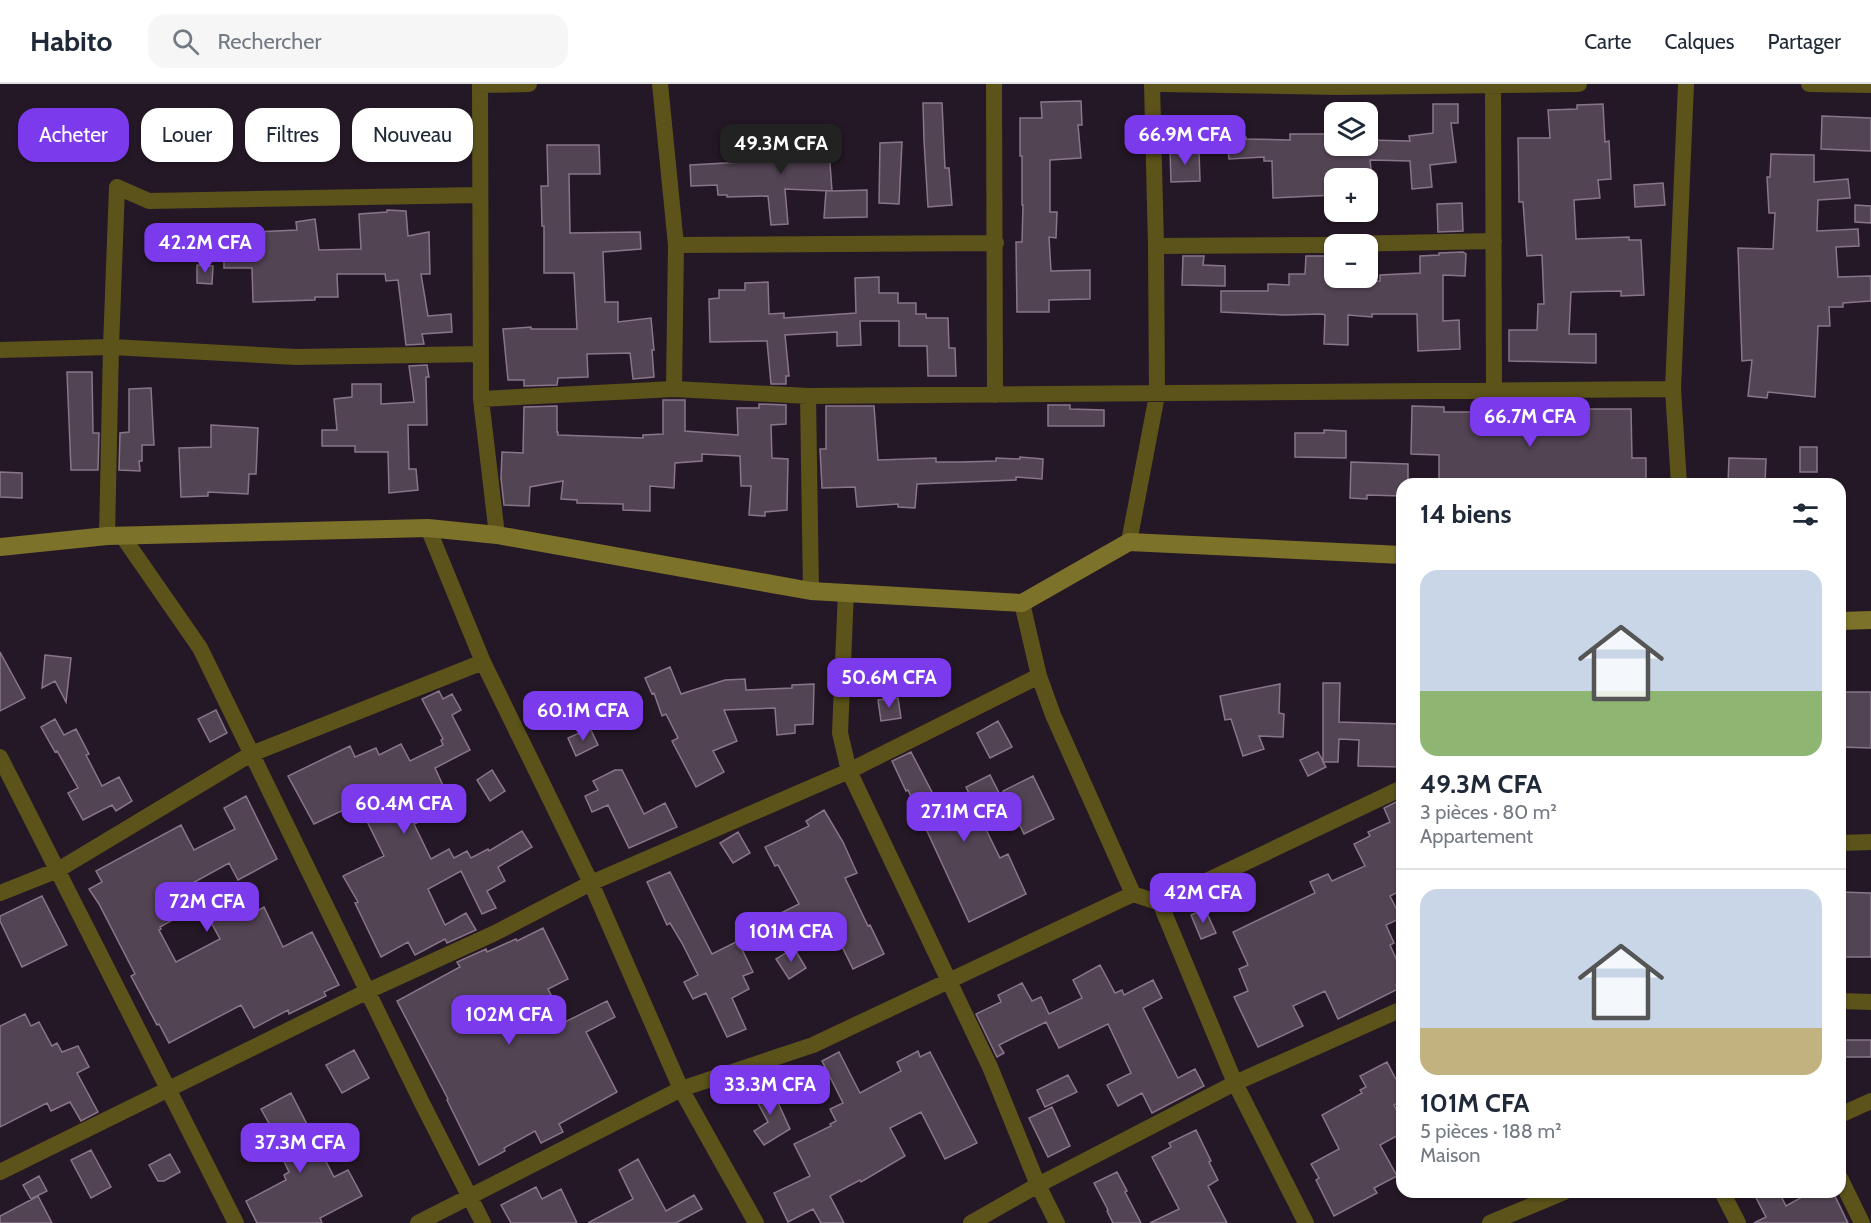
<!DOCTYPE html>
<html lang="fr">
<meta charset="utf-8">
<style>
:root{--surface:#fff;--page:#f6f6f7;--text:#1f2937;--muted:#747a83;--line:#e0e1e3;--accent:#7c3aed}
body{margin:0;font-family:Cabin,sans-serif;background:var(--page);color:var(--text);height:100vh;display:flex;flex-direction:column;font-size:22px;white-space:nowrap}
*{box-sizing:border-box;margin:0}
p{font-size:20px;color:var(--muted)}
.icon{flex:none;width:33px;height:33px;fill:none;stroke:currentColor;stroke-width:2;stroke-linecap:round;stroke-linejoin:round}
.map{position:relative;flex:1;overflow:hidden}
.details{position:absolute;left:1396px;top:394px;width:450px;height:720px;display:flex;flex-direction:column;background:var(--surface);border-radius:18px;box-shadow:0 2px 4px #0004}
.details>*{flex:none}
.guide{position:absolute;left:18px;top:24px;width:570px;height:54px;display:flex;gap:12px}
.controls{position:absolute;left:1324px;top:18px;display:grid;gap:12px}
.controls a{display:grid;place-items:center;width:54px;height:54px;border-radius:12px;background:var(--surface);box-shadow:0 2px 4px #0004;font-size:30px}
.price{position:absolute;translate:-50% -51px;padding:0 14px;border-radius:12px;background:var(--accent);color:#fff;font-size:20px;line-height:39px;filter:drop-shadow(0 2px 3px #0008)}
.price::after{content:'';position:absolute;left:50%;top:36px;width:18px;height:14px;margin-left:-9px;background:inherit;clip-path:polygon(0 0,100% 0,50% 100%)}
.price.active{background:#222;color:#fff}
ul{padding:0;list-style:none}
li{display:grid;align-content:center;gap:12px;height:318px;padding:0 24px}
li+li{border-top:2px solid var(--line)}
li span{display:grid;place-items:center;height:186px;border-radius:18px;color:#555}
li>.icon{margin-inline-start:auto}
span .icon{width:108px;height:108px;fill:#fffc;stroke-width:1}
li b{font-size:26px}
h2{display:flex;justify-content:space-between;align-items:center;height:72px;padding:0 24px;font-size:26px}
.pill{padding:0 21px;border-radius:18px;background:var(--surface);box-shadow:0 2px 4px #0004;font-size:21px;line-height:54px}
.pill.active{background:var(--accent);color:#fff}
header{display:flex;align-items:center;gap:36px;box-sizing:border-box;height:84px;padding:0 30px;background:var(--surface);border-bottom:2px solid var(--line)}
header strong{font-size:28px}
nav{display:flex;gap:33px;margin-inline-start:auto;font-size:21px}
.search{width:420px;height:54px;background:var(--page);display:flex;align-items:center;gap:15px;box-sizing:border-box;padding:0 21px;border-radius:18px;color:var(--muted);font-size:22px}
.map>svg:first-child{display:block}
</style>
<header>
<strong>Habito</strong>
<div class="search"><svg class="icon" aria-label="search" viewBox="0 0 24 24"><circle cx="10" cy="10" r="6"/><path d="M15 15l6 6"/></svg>Rechercher</div>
<nav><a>Carte</a><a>Calques</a><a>Partager</a></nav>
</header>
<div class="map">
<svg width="1871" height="1139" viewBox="0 0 1871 1139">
<rect width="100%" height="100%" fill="#251826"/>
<path fill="#534454" stroke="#887688" stroke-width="1.5" d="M1081,17L1082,41H1078L1081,74L1050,76V128H1057L1056,154L1049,153L1051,187L1090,186V215L1049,216V228H1017L1016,158H1022L1023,121H1022V72H1020V34H1042L1041,18Z
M923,19H942L945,84H949L952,121L928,123L924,57Z
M1433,20H1458V39H1451L1456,78L1430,81L1432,103L1412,105L1410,77L1370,76L1372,94H1335V111L1273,114L1272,77H1264V73L1229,75L1227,54L1246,53V55L1290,56V50H1335V62H1368V56L1410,57L1409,52L1433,49Z
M1603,20L1605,58L1609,57L1611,95L1598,96L1600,114L1574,116L1576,155L1629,153V156H1641L1644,211L1621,212V207L1571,208L1569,250H1596V279L1509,277V246H1537L1538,220H1544L1542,171L1527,172L1523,118H1519L1518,54H1550L1548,26L1577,25V21Z
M1822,32L1871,34V67L1821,65Z
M742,49H803V53L828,52L832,107L867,106V133L824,134L826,107H831L785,105L788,140L771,141L768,112L727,113V111H718L717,101L691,102L690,81L743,78Z
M902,58L899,120L879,119L880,59Z
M547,61H599L600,90H569L570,149L640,148L641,165L603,168L605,218H618V238L651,234L654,266H652L654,293L633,295L630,269L587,270L588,293L558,294L557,301L524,302V296H508L503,245L531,243V245H577L574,189H544V142H542L541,102H548Z
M1170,64L1199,67L1200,97L1171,98Z
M1771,70L1814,71V98L1848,95L1850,114L1818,116L1817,147L1858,145L1859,162L1836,163L1838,193L1871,192V217L1843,219V223H1829L1830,242H1818L1815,313L1768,308L1767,314L1748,312L1752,276L1742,277L1738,164L1773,165L1775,129H1769L1767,93H1770Z
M1663,99L1665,121L1635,123L1634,101Z
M1462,119L1463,147L1438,148L1437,120Z
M1855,121L1871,122V139L1855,138Z
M387,126L406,127L408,152L429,148L430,190H421L428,232L451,230L452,248L422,250L424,260L406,261L398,196L386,197L385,190H337L338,213H315V216L253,218L252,184H224V153H238V144H254V148L297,146L296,138L315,135L319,166L361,165L359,130L387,128Z
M1463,168L1466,170L1465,192L1443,191V237L1459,236L1460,265L1418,267L1417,230H1372V233L1348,231V261L1324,260L1325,231L1322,230L1283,231L1221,228V207H1268V200L1289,201V190H1305L1306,172H1330L1329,194H1346V199L1380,197V191L1420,189V172L1439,171V169Z
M1183,172H1204L1203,181L1225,182V202L1182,201Z
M197,181L213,182L212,200L197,199Z
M879,193V209H898V219H916V230H926V234H948L949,264H955L956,292H928L927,262H899V237H860L861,261L837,262V248L785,251L789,292H786V300H771L767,257L710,258L709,215L719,214V206H745V199L768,198L769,230L784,229V234L856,229L855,194Z
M427,281L429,293H426L427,341H408L409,385H416L418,406L389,409L388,368H355V362H322V346H337L334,315L352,313V300H381V320L414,318L409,282Z
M67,288H92L93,349H99L98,386H71Z
M151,304L154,361H142V377H139L140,387L119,386L120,349L129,348V305Z
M663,316H685V347L738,351L737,324H759V320L786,321V340L771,341L772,374L788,375L787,426L765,428V432L749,431L751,402H741L740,372L702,370V377L675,379L674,404L650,402V427L623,426V420L577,419V416L561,415L563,397L530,403L529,422L504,421L501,394L502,368L523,369L524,323L557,322V348H558V351L643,354V351L663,350Z
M1048,321H1070V325L1104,326V342H1048Z
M826,322H874L878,376L936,374V378H961L996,377V374L1020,375V373L1043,375L1042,395L1016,393V396L917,400L915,424L898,423V420L857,423L855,403L822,404L820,365H826Z
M1412,322L1444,323V328H1475V338L1518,339V323H1538V331L1577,332V325H1631L1632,374H1646V400H1439V371L1411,370Z
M211,341L258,344L256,390H249L248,410L208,408V412L181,413L179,364L211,363Z
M1324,346L1346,347V374L1295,373V349H1324Z
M1800,363H1817V388H1800Z
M1729,374L1766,375L1765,400H1728Z
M1351,378L1408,380V400H1402V412L1367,411V415L1350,414Z
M0,388L22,389V414L0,413Z
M0,568L25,614L0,627Z
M45,571L71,574L66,618L55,597L42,604Z
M670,583L681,610L725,596L745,595L746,606L792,604V601L814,600L813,640L795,641V649L777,651L775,624L724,626L737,657L713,667L724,688L696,703L672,657L678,654L666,630L662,632L654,609L652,610L645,594Z
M1323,599H1340L1339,638L1402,640V683L1358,682L1359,656L1339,655L1338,678H1323L1326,683L1308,692L1300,676L1318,668L1323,677Z
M1280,600L1279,629L1284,630L1283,653L1259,652L1264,665L1243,672L1231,635L1225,636L1220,612Z
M439,607L443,615L452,610L461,626L452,631L470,666L435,684L453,723L414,740L431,775L449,765L454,774L467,767L471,774L488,765L489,767L522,747L532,763L498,783L505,797L487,807L496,824L482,830L461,787L428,805L445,841L466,829L476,846L447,859L445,855L415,871L408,858L381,873L355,819L358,818L343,792L384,772L358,719L314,740L288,692L350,662L355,673L376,664L379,671L401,660L410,677L443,661L441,656L443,655L422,615Z
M1840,608H1871V664L1840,663Z
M898,614L901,634L881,637L878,616Z
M216,626L227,649L210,658L198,635Z
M55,635L64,651L76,645L89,670L86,671L102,702L119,693L132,717L116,727L112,721L83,736L68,709L78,704L57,667L55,668L41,643Z
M998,637L1012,663L990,674L977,649Z
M590,644L598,661L576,672L568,654Z
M911,668L942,727L971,715L975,722L966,703L990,691L1001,713L976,725L1000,774L1008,770L1026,810L969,838L908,706L906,707L892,677Z
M492,686L505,707L490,717L477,696Z
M615,686H622L644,730L665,719L677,743L629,764L608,721L592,728L585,712L598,706L593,697Z
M1033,692L1054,735L1024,750L1003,707Z
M246,712L277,775L238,796L229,779L189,801L199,821L160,843L161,845L159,846L176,878L220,855L205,827L232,813L243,835L264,823L283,863L312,848L339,901L324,908L326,912L289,930L288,926L254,944L241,921L169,959L159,940L157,941L131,892L135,890L99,820L89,805L102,798L96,787L181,741L194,766L235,745L224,724Z
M1402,715V806L1390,812L1401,834L1386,841L1394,859L1390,861L1402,888V898L1396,901L1398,905L1338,935L1325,907L1293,922L1303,942L1258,963L1234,913L1248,907L1239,885L1248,881L1233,848L1315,809L1310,798L1328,790L1332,797L1365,782L1354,760L1370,752L1368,748L1390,738L1384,724Z
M824,726L843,758L857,789L845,794L868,842L870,841L884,870L853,885L826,830L789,848L779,830L799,820L778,781L775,782L765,763L809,742L806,737Z
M738,748L750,769L733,779L720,759Z
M670,788L712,870L738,857L753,888L743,892L749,905L732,914L746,945L727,953L706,909L693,915L684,898L698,891L682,859L670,839L667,841L647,798Z
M1840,808L1871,809V873H1840Z
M42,812L67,861L22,883L0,837V832Z
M1205,825L1216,849L1201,855L1191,831Z
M543,844L568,895L548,905L565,938L607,917L615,933L586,948L617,1008L559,1040L563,1048L541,1059L535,1047L504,1064L505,1067L479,1081L447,1016L448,1015L397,917L460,883L457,878L486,865L487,868L516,855L517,857Z
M794,864L806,884L789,895L776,875Z
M1100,881L1115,909L1122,906L1124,911L1153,896L1162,914L1143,924L1178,994L1195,985L1204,1002L1152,1029L1142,1009L1118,1022L1107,1001L1131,989L1108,940L1059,964L1046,938L999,961L1004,969L997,973L976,930L1001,918L998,911L1022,899L1032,917L1041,913L1049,930L1082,914L1073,896Z
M25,930L31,942L39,938L52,962L57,959L62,968L78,962L89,983L77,989L98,1028L81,1037L70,1018L51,1027L47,1019L0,1043V942Z
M1840,956H1871V973H1840Z
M354,966L369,994L342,1009L326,981Z
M918,967L920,973L930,968L977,1059L945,1075L921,1028L890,1044L905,1072L861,1098L860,1096L830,1112L844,1139H821L813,1125L788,1138L774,1109L810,1092L794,1060L831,1042L830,1040L836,1037L830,1025L843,1019L822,977L839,968L860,1009L901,987L897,978Z
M1387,978L1402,1007V1016L1394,1021L1402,1037V1049L1380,1061L1397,1092L1374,1104L1377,1109L1334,1132L1316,1096L1319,1094L1311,1080L1339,1065L1322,1031L1362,1009L1360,1006L1366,1003L1360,992Z
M1068,991L1077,1008L1045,1023L1037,1006Z
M770,1001L790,1045L764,1061L754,1047L768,1038L753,1010Z
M291,1009L334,1093L348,1086L362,1112L320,1134L322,1139H257L246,1117L286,1096L284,1091L289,1088L271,1049L275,1050L261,1025Z
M1052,1023L1070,1062L1048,1073L1029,1034Z
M1196,1046L1211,1077L1209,1078L1218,1096L1208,1102L1227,1139H1150L1179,1125L1152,1073L1171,1063L1169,1059Z
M91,1066L111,1103L91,1114L71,1076Z
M170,1070L180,1088L164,1097H158L149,1081Z
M638,1075L666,1127L694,1111L702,1125L676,1139H588L633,1115L619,1086Z
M1117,1088L1127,1107L1125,1108L1141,1139H1113L1107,1127L1108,1126L1094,1099Z
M39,1092L47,1107L31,1115L23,1101Z
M536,1103L542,1115L561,1105L577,1139H511L501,1121Z
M1753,1108H1779L1786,1122L1811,1108H1833L1848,1139H1754L1766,1133Z
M38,1112L52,1139H0V1132Z"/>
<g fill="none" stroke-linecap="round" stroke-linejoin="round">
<path stroke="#5c531a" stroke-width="16" d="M480,0L481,315L497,451
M660,0L676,161L674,305
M994,0L995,311
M1161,0L1339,3L1579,0
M1809,0L1871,1
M480,1L529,0
M1493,2L1494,307
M1344,160L1494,157
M676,161L996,159
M1156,162L1335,161
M0,266L111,263L296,273L481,270
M808,312L811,507
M481,315L674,305L808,312L1673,305
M1679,400L1673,305L1686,0
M428,444L483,578L591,799L681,1005L756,1139
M107,452L111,263L117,103L149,117L480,111
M123,453L200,564L422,1019L483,1139
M1129,458L1157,311L1156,162L1152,0
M846,508L840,649L849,687L990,983L1038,1101L1057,1139
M1022,519L1039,592L1053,631L1133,810L1160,819L1235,999L1306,1139
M0,673L236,1139
M1840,759L1871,758
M0,809L58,786L251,670L483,578
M1160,819L1402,704
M1840,917L1871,918
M1840,1031L1871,1017
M0,1088L368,907L495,849L591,799L849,687L1039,592
M1840,1094L1862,1139
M1722,1108L1738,1139
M418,1139L681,1005L813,961L1133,810
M971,1139L1038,1101L1235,999L1402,925
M1490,1139L1564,1108"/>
<path stroke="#7d722a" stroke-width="18" d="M0,463L107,452L428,444L497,451L811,507L1022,519L1129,458L1402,471
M1840,537L1871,536"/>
</g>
</svg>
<div class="controls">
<a><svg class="icon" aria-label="layers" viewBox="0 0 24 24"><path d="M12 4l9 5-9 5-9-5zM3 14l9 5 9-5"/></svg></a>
<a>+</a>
<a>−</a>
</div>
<b class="price" style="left:1185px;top:82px">66.9M CFA</b>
<b class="price active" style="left:781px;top:91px">49.3M CFA</b>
<b class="price" style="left:205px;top:190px">42.2M CFA</b>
<b class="price" style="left:1530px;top:364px">66.7M CFA</b>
<b class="price" style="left:889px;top:625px">50.6M CFA</b>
<b class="price" style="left:583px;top:658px">60.1M CFA</b>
<b class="price" style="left:404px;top:751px">60.4M CFA</b>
<b class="price" style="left:964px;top:759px">27.1M CFA</b>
<b class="price" style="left:1203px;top:840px">42M CFA</b>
<b class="price" style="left:207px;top:849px">72M CFA</b>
<b class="price" style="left:791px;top:879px">101M CFA</b>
<b class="price" style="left:509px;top:962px">102M CFA</b>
<b class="price" style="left:770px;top:1032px">33.3M CFA</b>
<b class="price" style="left:300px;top:1090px">37.3M CFA</b>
<div class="guide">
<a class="pill active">Acheter</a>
<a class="pill">Louer</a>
<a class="pill">Filtres</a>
<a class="pill">Nouveau</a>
</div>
<section class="details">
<h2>14 biens<svg class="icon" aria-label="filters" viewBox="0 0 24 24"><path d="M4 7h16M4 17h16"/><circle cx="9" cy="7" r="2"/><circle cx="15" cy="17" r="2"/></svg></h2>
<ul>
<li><span style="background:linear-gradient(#c9d6e8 65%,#8fb573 0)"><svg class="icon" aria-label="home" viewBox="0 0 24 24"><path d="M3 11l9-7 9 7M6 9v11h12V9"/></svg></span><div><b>49.3M CFA</b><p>3 pièces · 80 m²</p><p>Appartement</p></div></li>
<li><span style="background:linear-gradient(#c9d6e8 75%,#c2b280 0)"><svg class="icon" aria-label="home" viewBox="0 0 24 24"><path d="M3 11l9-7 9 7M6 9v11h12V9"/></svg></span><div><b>101M CFA</b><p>5 pièces · 188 m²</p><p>Maison</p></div></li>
</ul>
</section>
</div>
